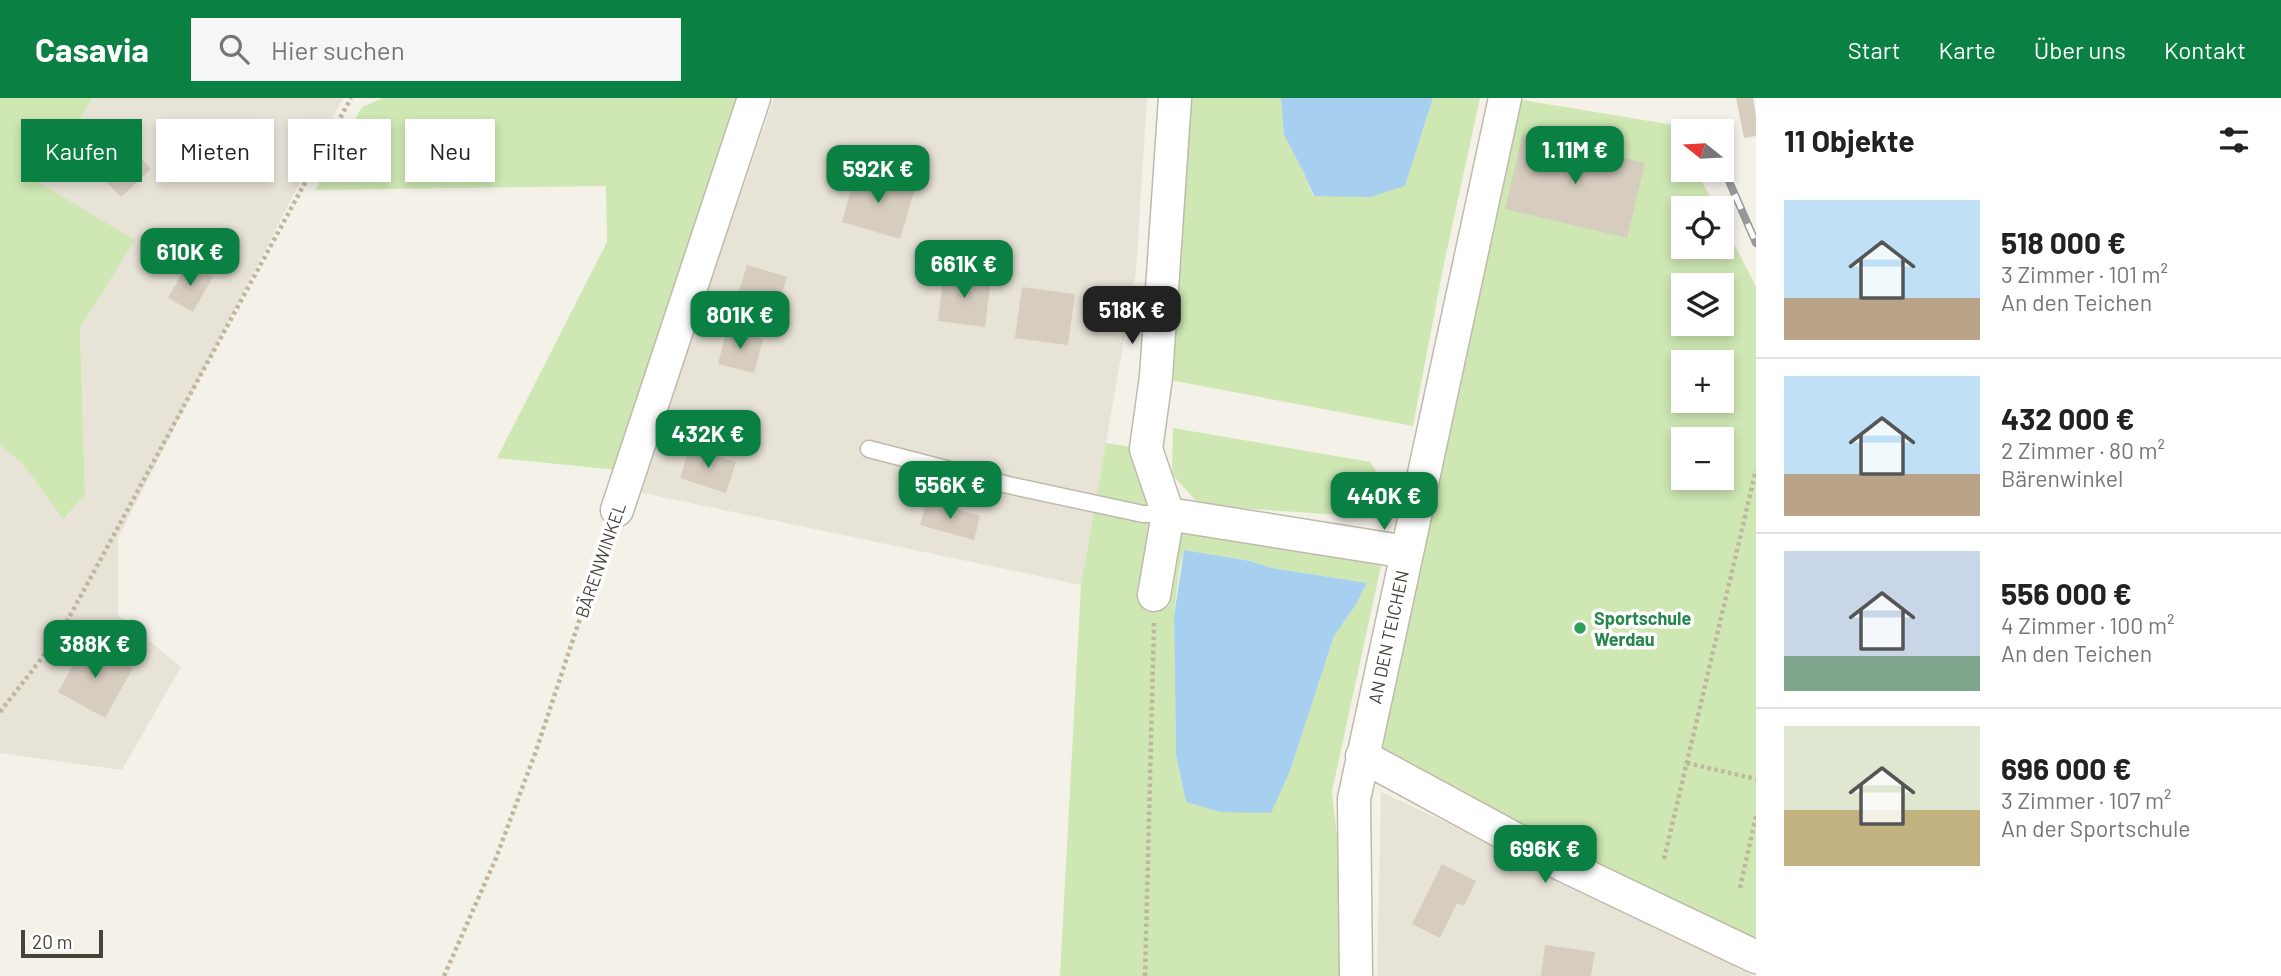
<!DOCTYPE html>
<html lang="de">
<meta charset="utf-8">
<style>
:root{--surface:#fff;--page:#f6f6f6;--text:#222;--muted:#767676;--line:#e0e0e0;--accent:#0b8043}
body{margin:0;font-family:Barlow,sans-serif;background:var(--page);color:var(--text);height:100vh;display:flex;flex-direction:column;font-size:26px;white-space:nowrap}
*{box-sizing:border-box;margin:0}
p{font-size:23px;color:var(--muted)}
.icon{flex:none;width:38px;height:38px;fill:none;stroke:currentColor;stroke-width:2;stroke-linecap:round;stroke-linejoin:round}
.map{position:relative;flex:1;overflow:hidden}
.sheet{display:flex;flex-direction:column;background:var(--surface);width:525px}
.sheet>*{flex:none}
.hud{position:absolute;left:21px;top:21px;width:665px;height:63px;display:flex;gap:14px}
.needle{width:46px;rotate:288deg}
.tools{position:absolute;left:1671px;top:21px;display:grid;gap:14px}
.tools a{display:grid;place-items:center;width:63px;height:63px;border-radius:0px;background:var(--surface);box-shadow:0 4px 10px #0003;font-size:35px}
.scale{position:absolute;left:21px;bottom:18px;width:82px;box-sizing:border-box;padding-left:7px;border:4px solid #484237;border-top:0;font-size:19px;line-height:24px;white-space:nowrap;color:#484237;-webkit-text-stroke:5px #fff;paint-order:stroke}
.price{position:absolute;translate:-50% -60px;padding:0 16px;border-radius:14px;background:var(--accent);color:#fff;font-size:23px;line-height:46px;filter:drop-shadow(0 2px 4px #0008)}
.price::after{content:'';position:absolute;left:50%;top:42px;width:21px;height:16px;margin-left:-10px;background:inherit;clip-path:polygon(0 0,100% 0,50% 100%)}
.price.current{background:#222;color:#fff}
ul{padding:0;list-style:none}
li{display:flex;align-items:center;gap:21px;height:175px;padding:0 28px}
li+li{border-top:2px solid var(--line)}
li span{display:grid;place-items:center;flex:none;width:196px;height:140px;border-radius:0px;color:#555}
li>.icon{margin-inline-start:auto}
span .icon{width:84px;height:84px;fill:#fffc;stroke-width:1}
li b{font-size:30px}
h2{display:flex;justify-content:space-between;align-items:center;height:84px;padding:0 28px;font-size:30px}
.chip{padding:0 24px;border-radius:0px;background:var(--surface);box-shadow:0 4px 10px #0003;font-size:24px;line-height:63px}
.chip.current{background:var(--accent);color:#fff}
header{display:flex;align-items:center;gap:42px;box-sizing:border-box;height:98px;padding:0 35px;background:var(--accent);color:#fff}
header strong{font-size:33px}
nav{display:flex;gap:38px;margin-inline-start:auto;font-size:24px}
.search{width:490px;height:63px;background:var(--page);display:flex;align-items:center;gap:18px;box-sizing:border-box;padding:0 24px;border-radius:0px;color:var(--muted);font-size:26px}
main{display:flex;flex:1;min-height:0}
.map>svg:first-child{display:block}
</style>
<header>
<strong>Casavia</strong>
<div class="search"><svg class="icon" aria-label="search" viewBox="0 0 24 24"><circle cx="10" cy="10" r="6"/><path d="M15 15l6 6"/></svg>Hier suchen</div>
<nav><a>Start</a><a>Karte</a><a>Über uns</a><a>Kontakt</a></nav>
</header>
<main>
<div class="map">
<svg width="1756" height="878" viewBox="0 0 1756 878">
<rect width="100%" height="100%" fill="#f4f1e9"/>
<path fill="#e8e3d7" d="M93,0H343L118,440V517L181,569L122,672L0,655V347L23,366L65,422L85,396L80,230L134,142L38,84Z
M774,0H1147L1136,173L1081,487L638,394Z
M1381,694L1558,776L1753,878H1377Z"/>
<path fill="#cee7b3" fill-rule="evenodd" d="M0,0H93L38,84L135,142L80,230L85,396L64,422L23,366L0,347Z
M383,0H743L617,372L497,360L607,144L606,88L315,92L362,9Z
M1187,0H1281L1284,37L1303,73L1313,98L1405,88L1433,0H1480L1442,175L1413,328L1165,281Z
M1516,1L1673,27L1683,47L1684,72H1696L1716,110H1684V149H1722V122L1756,189V843L1604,773L1455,695L1380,649ZM1684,187H1722V226H1684ZM1684,264H1722V303H1684ZM1684,341H1722V380H1684Z
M1173,330L1370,364L1386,389L1356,418L1222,409L1195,402L1172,376Z
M1106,345L1146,351L1169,416L1384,454L1332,693L1352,878H1060L1081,487ZM1184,452L1250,463L1272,470L1367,485L1355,508L1334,538L1290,673L1186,704L1176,657L1174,518L1179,473Z"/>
<path fill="#a7cfef" d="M1281,0H1433L1405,88L1370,99L1314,98L1303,73L1284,37Z
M1184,452L1250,463L1272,470L1367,485L1355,508L1334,538L1290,673L1271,715L1221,714L1186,704L1176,657L1174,518Z"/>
<path fill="#d6cdbf" d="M1736,0H1753L1756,19V38L1744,40Z
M1523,36L1645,65L1627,140L1505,111Z
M129,48L151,71L121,99L99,76Z
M856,73L915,90L900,141L842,124Z
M188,165L213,179L193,214L168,200Z
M747,167L787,179L775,218L735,205Z
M944,174L991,180L985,229L938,223Z
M1022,189L1075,196L1068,247L1015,240Z
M727,231L763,241L754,275L718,266Z
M690,349L736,364L726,395L680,380Z
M927,403L980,418L974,442L920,427Z
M86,544L133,570L105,620L58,594Z
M1442,766L1476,783L1464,808L1457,805L1440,840L1412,826Z
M1545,847L1595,854L1591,878H1541Z"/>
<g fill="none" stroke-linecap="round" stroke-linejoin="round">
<g stroke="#c0b9ac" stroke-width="19">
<path id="service" d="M869,351L1008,387L1143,416H1168"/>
</g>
<g stroke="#c0b9ac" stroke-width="35">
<path id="minor" d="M617,412L754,0
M1168,416L1407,454
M1154,497L1168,416L1146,351L1156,279L1175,0
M1362,658L1563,767L1756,859
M1356,878L1354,701L1505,0"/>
</g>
<path stroke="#c1b69d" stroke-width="4.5" stroke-dasharray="3.5 3.5" stroke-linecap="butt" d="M0,614L59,538L351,0
M1687,665L1756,681
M1664,761L1756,372
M1740,790L1756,718
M444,878L496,760L536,653L607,439
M1145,878L1154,525"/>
<use href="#service" stroke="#fff" stroke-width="16"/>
<use href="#minor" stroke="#fff" stroke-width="32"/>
<g stroke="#989898" stroke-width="8">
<path id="rail" d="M1722,67L1756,145"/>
</g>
<use href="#rail" stroke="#fff" stroke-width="5" stroke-dasharray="16" stroke-linecap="butt"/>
</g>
<circle fill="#2e9e5b" stroke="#fff" stroke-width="2.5" cx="1580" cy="530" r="7"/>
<g text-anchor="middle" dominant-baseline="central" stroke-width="7" stroke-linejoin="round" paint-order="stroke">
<g font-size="18" fill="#484237" stroke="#fff">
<text transform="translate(600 462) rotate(-71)">BÄRENWINKEL</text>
<text transform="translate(1388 539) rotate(-78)">AN DEN TEICHEN</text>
</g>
<g font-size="18" font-weight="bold" fill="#27864d" stroke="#fff" text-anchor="start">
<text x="1594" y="520">Sportschule<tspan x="1594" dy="21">Werdau</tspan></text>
</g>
</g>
</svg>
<div class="tools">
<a><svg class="needle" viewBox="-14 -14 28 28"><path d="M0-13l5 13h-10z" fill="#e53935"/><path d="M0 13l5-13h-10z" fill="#767676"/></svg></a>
<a><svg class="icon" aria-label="locate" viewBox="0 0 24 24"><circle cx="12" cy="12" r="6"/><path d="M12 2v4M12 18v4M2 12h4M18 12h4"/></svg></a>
<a><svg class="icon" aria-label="layers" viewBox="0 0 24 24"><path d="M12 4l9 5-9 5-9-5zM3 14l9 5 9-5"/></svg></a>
<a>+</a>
<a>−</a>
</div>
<div class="scale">20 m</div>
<b class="price" style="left:1575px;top:88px">1.11M €</b>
<b class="price" style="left:878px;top:107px">592K €</b>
<b class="price" style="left:190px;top:190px">610K €</b>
<b class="price" style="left:964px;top:202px">661K €</b>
<b class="price current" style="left:1132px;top:248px">518K €</b>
<b class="price" style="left:740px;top:253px">801K €</b>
<b class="price" style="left:708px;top:372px">432K €</b>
<b class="price" style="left:950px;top:423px">556K €</b>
<b class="price" style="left:1384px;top:434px">440K €</b>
<b class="price" style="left:95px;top:582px">388K €</b>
<b class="price" style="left:1545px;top:787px">696K €</b>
<div class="hud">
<a class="chip current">Kaufen</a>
<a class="chip">Mieten</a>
<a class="chip">Filter</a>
<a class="chip">Neu</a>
</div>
</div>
<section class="sheet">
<h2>11 Objekte<svg class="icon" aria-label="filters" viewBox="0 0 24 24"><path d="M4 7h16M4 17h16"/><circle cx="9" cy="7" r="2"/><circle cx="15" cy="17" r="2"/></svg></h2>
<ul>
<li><span style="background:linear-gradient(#bfe0f5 70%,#b9a48a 0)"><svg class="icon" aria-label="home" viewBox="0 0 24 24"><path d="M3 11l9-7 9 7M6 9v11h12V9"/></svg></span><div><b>518 000 €</b><p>3 Zimmer · 101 m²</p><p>An den Teichen</p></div></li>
<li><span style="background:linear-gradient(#bfe0f5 70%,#b9a48a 0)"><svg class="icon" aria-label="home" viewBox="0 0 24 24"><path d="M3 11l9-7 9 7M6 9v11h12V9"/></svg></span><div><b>432 000 €</b><p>2 Zimmer · 80 m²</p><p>Bärenwinkel</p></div></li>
<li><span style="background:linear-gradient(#c9d6e8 75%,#7fa58c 0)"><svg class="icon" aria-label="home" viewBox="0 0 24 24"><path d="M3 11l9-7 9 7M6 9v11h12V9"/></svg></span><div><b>556 000 €</b><p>4 Zimmer · 100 m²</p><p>An den Teichen</p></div></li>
<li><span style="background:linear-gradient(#dfe7d0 60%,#c2b280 0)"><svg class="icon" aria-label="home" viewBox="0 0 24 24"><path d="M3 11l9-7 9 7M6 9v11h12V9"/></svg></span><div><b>696 000 €</b><p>3 Zimmer · 107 m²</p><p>An der Sportschule</p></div></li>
</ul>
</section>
</main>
